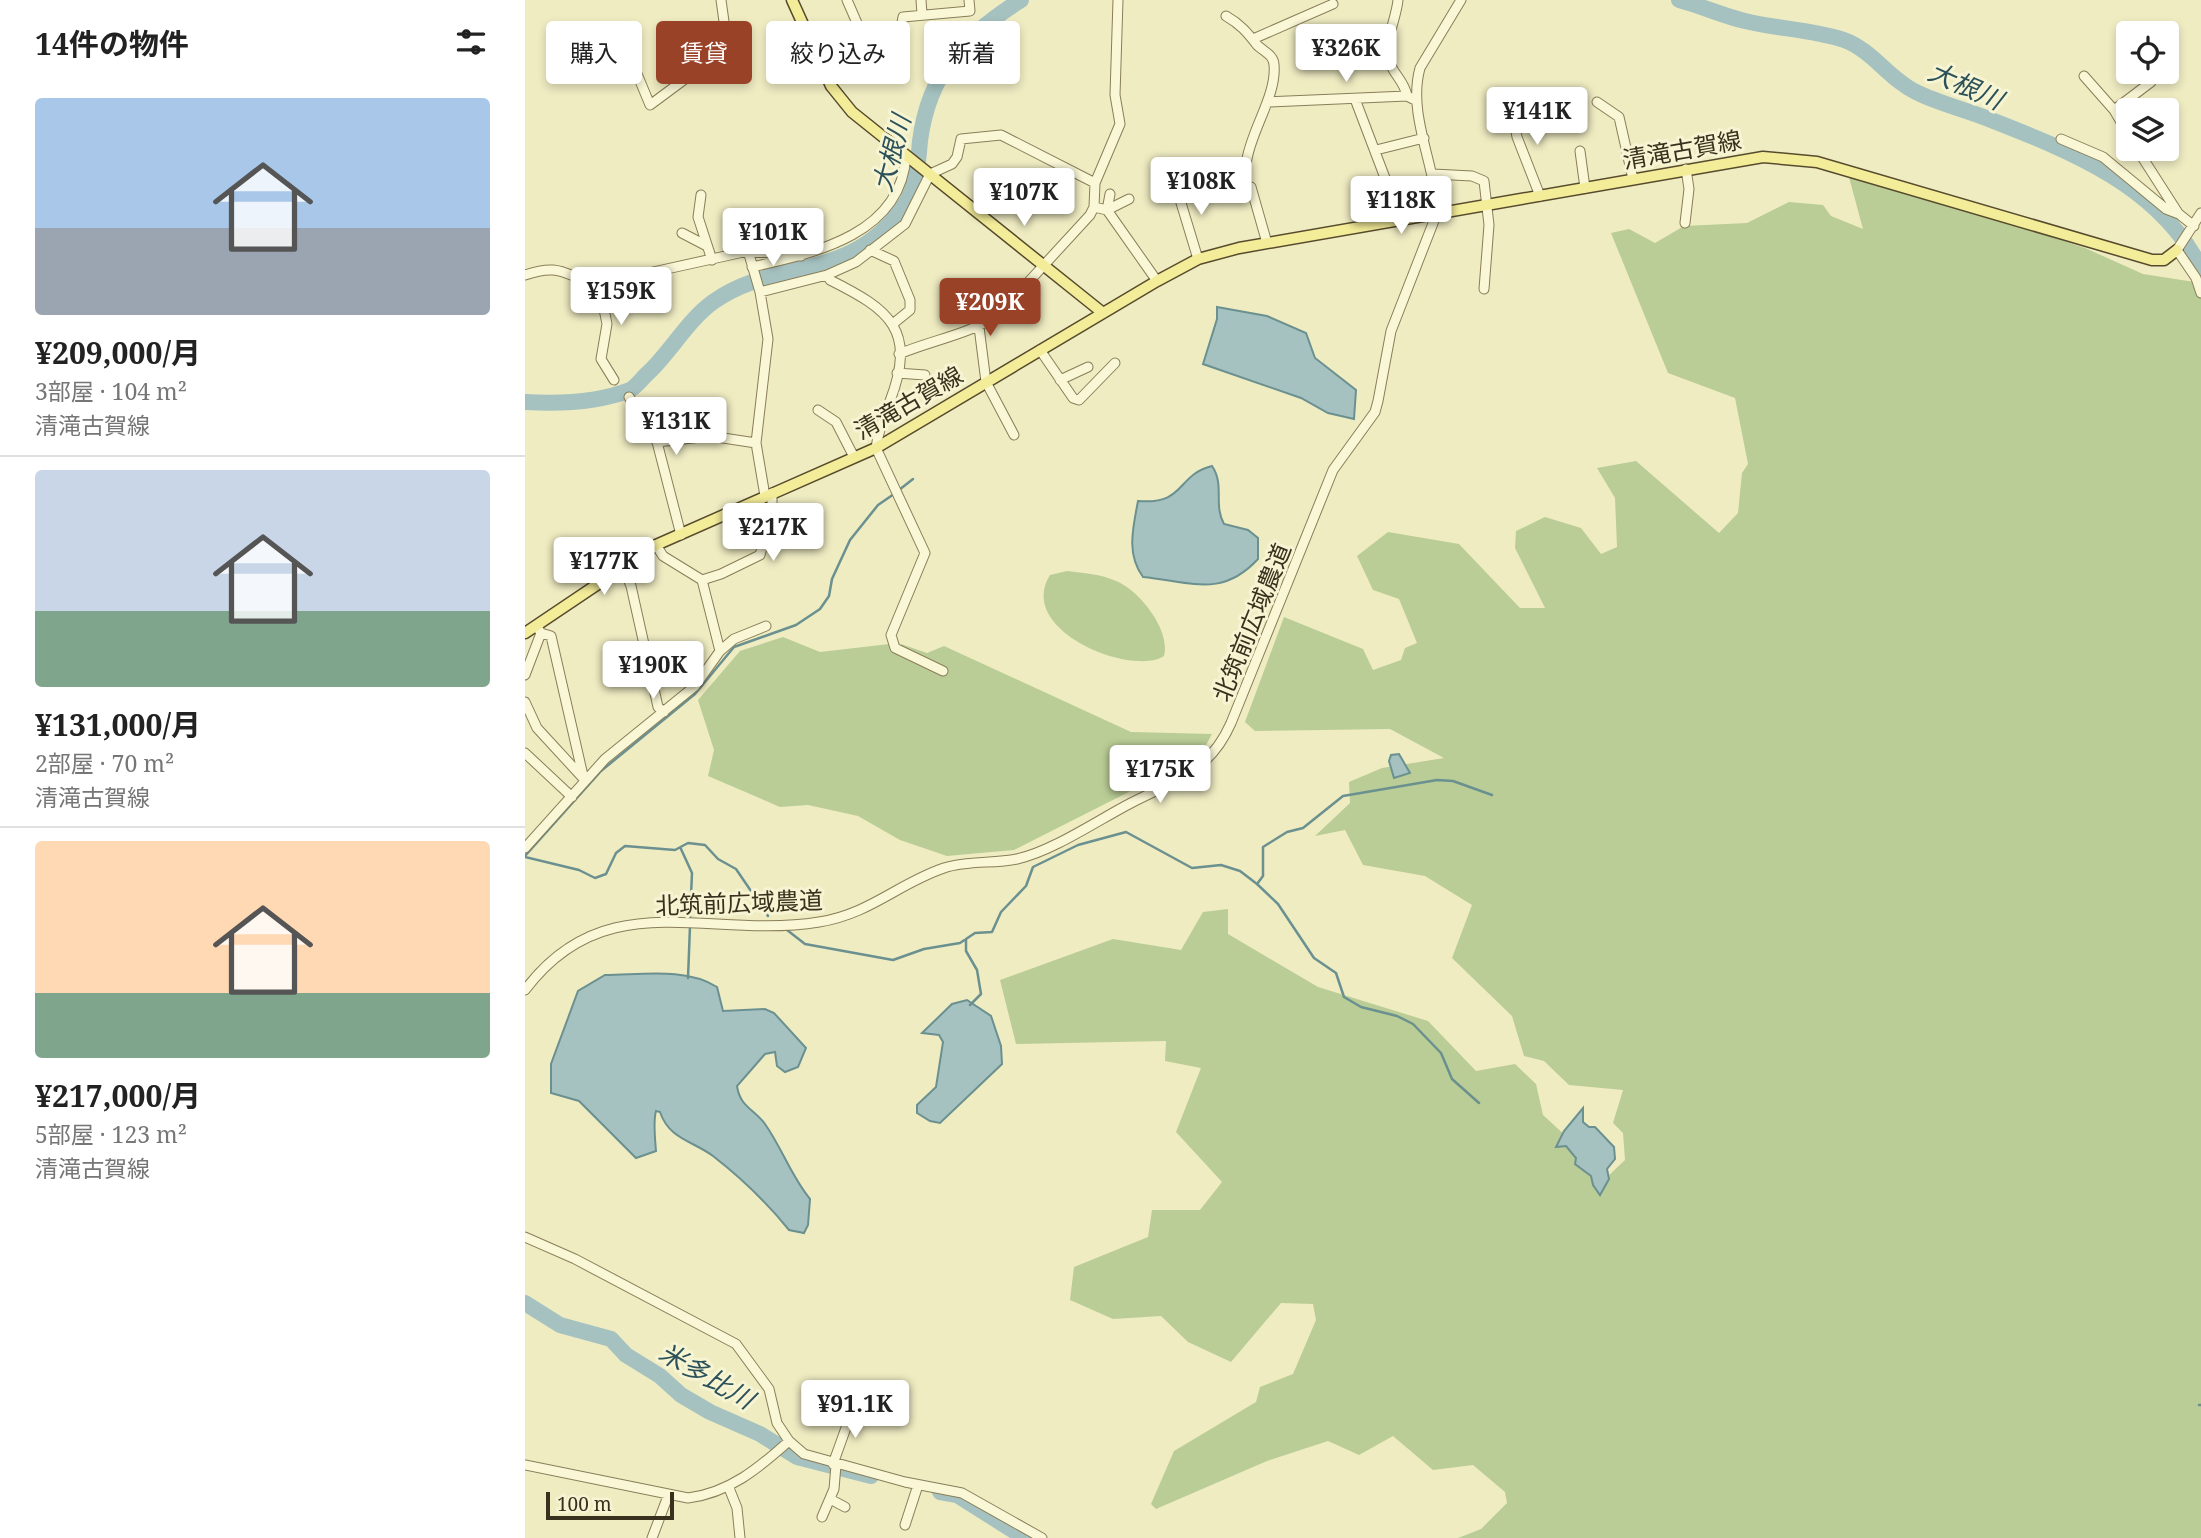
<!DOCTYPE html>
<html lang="ja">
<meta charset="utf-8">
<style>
:root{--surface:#fff;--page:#f2f2f2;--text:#222;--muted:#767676;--line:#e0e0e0;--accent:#9a4228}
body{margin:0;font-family:"Noto Serif","Noto Sans JP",serif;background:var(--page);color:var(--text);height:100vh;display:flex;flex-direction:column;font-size:26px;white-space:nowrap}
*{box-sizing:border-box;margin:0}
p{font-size:23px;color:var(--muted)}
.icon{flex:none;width:38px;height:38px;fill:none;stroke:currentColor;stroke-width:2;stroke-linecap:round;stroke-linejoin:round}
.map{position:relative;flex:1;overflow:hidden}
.sheet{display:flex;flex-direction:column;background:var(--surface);width:525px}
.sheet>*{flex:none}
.hud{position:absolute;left:21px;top:21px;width:665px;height:63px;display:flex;gap:14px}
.tools{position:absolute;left:1591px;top:21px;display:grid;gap:14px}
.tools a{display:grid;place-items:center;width:63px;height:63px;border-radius:7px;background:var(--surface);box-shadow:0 4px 10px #0003;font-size:35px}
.scale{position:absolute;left:21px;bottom:18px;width:128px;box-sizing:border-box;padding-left:7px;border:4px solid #39311d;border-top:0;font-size:19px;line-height:24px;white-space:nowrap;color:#39311d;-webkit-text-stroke:5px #f6f4d2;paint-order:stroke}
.price{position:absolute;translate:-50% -60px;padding:0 16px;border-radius:7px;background:#fff;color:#222;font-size:23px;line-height:46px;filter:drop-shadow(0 2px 4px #0008)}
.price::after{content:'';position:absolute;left:50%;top:42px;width:21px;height:16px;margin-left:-10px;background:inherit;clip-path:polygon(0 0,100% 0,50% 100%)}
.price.current{background:var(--accent);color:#fff}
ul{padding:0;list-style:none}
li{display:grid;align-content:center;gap:14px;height:371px;padding:0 35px}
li+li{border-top:2px solid var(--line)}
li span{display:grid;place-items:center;height:217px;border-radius:7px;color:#555}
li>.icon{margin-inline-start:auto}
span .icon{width:126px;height:126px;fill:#fffc;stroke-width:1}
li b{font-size:30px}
h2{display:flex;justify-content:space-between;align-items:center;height:84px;padding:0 35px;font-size:30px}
.tag{padding:0 24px;border-radius:7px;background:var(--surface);box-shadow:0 4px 10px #0003;font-size:24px;line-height:63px}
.tag.current{background:var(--accent);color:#fff}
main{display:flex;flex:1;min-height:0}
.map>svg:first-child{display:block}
</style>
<main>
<section class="sheet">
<h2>14件の物件<svg class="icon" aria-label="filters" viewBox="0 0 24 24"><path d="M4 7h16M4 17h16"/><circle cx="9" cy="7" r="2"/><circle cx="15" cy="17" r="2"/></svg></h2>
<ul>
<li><span style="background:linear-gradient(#a9c7e8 60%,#9aa5b1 0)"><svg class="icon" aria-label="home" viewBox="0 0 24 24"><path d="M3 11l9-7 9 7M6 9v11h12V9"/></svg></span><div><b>¥209,000/月</b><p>3部屋 · 104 m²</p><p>清滝古賀線</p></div></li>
<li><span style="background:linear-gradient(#c9d6e8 65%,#7fa58c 0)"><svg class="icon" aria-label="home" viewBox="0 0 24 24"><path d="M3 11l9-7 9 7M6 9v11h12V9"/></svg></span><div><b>¥131,000/月</b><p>2部屋 · 70 m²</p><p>清滝古賀線</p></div></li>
<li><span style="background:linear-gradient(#ffd9b3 70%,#7fa58c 0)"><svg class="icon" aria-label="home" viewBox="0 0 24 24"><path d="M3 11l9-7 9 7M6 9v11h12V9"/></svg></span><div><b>¥217,000/月</b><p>5部屋 · 123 m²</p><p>清滝古賀線</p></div></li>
</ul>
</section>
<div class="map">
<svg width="1676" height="1538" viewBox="0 0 1676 1538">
<rect width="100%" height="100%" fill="#efecc2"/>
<path fill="#bacd96" d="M1322,170L1560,248L1618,274L1676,283V1538H933L956,1529L982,1503L980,1492L948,1465L908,1470L868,1436L834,1455L803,1441L742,1461L631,1509L626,1504L649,1451L731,1402L735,1387L768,1374L791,1320L788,1304L756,1303L706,1362L663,1342L636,1316L588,1319L545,1300L549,1267L623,1237L627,1210H675L697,1182L651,1132L676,1068L640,1061L641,1041L491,1044L475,980L588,939L656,950L678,912L703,909V934L793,987L903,1021L951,1071L990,1064L1011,1084L1018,1115L1068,1161L1081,1178L1100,1160L1098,1133L1088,1123L1098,1090L1044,1085L1019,1061L999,1056L987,1016L927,958L947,905L900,876L838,865L820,830L790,836L825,803L824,782L857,768L919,758L865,729L730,731L720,722L759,617L838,649L848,670L876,660L880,648L892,643L874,599L848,590L832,556L863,532L934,544L995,608H1020L990,548L991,531L1020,517L1056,528L1076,554L1092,547L1090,498L1072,468L1111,461L1194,533L1213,513L1217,473L1223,464L1210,398L1143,373L1086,233L1104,229L1130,243L1159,226L1222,223L1264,202L1298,205L1306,216L1338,229Z
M542,571C558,573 576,574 591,581C614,590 646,630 639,656C608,677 490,631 525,575Z
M258,637L295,652L373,643L402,653L419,646L606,732L687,734L679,749L659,764L489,850L422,856L375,840L333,816L283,805L255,807L183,776L189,750L173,700L215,651Z"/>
<path fill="#a5c2c0" stroke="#6b9090" stroke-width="2" d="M692,307L742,316L781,333L790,358L831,390L829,419L803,413L776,398L678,364L692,319Z
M687,466C700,485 688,504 699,524L723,530L733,538V559C697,598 667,582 618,577C601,554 608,528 613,501C661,505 651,475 687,466Z
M874,754L885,773L869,778L864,761L866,755Z
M80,975C115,975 161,967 192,987L198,1011L240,1009L249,1013L281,1048L273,1067L260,1072L252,1066L250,1052L240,1054L212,1086C215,1107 229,1109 240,1124C257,1148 266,1176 285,1199L283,1225L279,1233L264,1230C243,1204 215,1177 188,1156C168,1141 144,1139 135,1112L131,1111C128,1121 130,1139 131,1151L111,1158L54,1101L26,1093V1064L53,991Z
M442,1000L466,1016L476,1046L477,1064L415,1123L405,1121L392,1113V1105L411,1087L418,1042L414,1035L397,1033L427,1004Z
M1058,1108V1122L1064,1127H1070L1089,1147L1090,1159L1082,1169L1084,1179L1075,1195L1068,1185L1066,1176L1050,1164L1051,1158L1041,1146L1031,1147L1039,1131Z"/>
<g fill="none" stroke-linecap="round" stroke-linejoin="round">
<path stroke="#6b9090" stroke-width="2.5" d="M374,490L388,479
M156,849L167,873L165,919
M0,856L76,771L170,694L209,647L271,625L295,609L304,596L307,579L325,540L353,505L369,494
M0,857L54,870L70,878L81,874L91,853L100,846L150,850L163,843L180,845L193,859L211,869L243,916
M732,884L738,876V847L762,832L778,828L818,796L912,780L928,781L967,795
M262,930L280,944L368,960L399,949L435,943L450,933L467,932L476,912L501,886L508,867L553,845L601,832L667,868L696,865L715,871L732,884L753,904L789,958L811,973L819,997L836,1007L872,1016L888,1024L916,1053L927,1079L954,1103
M441,939V951L452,970L456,994L445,1005
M163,978L165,926
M1674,1405H1676"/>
<path stroke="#a5c2c0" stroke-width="16" d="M1154,0C1177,6 1198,16 1220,21C1252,29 1286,29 1319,40C1347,50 1364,79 1391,92C1413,103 1438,109 1461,118C1543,150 1635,185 1676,269
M0,402C33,404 74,402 105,390C112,386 118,377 124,372C146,351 163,320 188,302C251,257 325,283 378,207C392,188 393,163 395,141C404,72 439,36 496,0
M0,1303L35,1325L86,1339L101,1355L135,1376L156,1395L185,1412L235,1434L272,1457L346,1476
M415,1492L432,1495L500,1538"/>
<g stroke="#897e59" stroke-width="11">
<path id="minor" d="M322,0L342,46
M396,0L397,14
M873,0C871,20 859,41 864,61C868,74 880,82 882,96
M701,16C715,24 722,32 732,45C738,51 749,55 749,65C752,94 727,129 722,159
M728,39L808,4
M105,57L125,105L187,59L189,50L202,43L196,0
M294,62L375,33L378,17L445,11L444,0
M1559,76L1589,110L1603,134
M830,99L876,220
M742,102L882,96L892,101
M1072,102L1094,117L1108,179
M986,104L992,137L1015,196
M1589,110L1626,82
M1536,139L1578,157L1641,209L1654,214L1669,226
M1612,149L1653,213
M851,150L899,138
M1055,151L1060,188
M908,174L947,176L959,181L964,225L959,289
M650,183L673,259
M726,187L742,243
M176,195L173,217L187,260
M569,207L582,210L632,281
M582,210L604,199
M582,210L585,194
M1676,213L1652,250L1671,278L1676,293
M1160,223L1164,189L1161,169
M157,233L180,245
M345,250L369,261L385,300V310L369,323
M223,251L235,292L243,339L231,443L240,496
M227,267C289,253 376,235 381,156
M0,275C37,262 40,277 74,284L223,251L276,256
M302,275L305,280C365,310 392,330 365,401C359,417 353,431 351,448L400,553L366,635L370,648L418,671
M74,284L82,324L76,359L89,380
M235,292L302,275L331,262L380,224L405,174L427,164L432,157L436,139L476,135L570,183
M454,327L461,382L489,435
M515,350L548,398L554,400L590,363
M374,354C407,340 446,334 474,314L565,215L569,207L570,183L595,124L590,95L593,0
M372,373L400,375
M535,380L563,367
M104,397L132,442L156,535
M293,410L311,422L329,457
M132,442L185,436L231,443
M97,565L106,586L133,707L139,712
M177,580L196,574L235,555L247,511V493
M16,633L26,636L59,780
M195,651L209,639L241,626
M0,675L16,633L14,630
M0,702L12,728L58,778
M0,753L47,797
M0,848L80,759L170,686L195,651L177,580L138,556L131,545
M0,990C81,882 184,940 294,922C345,914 374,883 419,868C443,860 468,864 492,859C528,851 573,820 606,803C629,791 655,781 675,765C690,753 699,739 706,723L808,470L850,412L853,401L866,331L912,213C911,165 882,115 895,68L936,0
M0,1237L50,1259L211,1344L244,1389L252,1423L264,1441L279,1454L380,1482L437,1493L517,1538
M308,1464L327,1411L348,1409
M0,1465L163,1498C204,1493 234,1468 264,1441
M204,1488L212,1508L215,1538
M305,1499L320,1507
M297,1517L309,1489L311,1465
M380,1525L393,1485
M127,1538L143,1496"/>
</g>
<g stroke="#574b2d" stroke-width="13">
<path id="major" d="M267,0L306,86L327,112L578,313
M0,633L131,545L351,448L632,281L673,259L714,248L1238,157L1292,162L1627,260H1639L1652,250"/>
</g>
<use href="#minor" stroke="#f9f7d6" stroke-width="9"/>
<use href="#major" stroke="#f3ec99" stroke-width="10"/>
</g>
<g text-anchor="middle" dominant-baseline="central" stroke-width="6" stroke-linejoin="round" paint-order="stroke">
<g font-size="24" fill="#39311d" stroke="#f6f4d2">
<text transform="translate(1157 149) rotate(-10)">清滝古賀線</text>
<text transform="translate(383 402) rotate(-30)">清滝古賀線</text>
<text transform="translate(726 622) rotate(-68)">北筑前広域農道</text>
<text transform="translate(214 902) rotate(-2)">北筑前広域農道</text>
</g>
<g font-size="26" font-style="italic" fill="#2c5159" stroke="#f6f4d2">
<text transform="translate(1441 85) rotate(24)">大根川</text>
<text transform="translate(366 153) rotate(-75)">大根川</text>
<text transform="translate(182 1375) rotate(30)">米多比川</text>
</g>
</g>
</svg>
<div class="tools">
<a><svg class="icon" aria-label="locate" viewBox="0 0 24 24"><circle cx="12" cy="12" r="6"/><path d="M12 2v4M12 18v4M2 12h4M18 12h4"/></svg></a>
<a><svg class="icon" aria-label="layers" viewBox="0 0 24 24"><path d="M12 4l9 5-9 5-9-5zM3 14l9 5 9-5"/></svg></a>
</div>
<div class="scale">100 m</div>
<b class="price" style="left:821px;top:84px">¥326K</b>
<b class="price" style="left:1012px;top:147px">¥141K</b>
<b class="price" style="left:676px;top:217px">¥108K</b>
<b class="price" style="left:499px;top:228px">¥107K</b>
<b class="price" style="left:876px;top:236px">¥118K</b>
<b class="price" style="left:248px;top:268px">¥101K</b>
<b class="price" style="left:96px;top:327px">¥159K</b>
<b class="price current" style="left:465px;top:338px">¥209K</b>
<b class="price" style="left:151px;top:457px">¥131K</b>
<b class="price" style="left:248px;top:563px">¥217K</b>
<b class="price" style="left:79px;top:597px">¥177K</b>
<b class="price" style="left:128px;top:701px">¥190K</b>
<b class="price" style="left:635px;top:805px">¥175K</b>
<b class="price" style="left:330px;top:1440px">¥91.1K</b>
<div class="hud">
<a class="tag">購入</a>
<a class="tag current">賃貸</a>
<a class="tag">絞り込み</a>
<a class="tag">新着</a>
</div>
</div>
</main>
